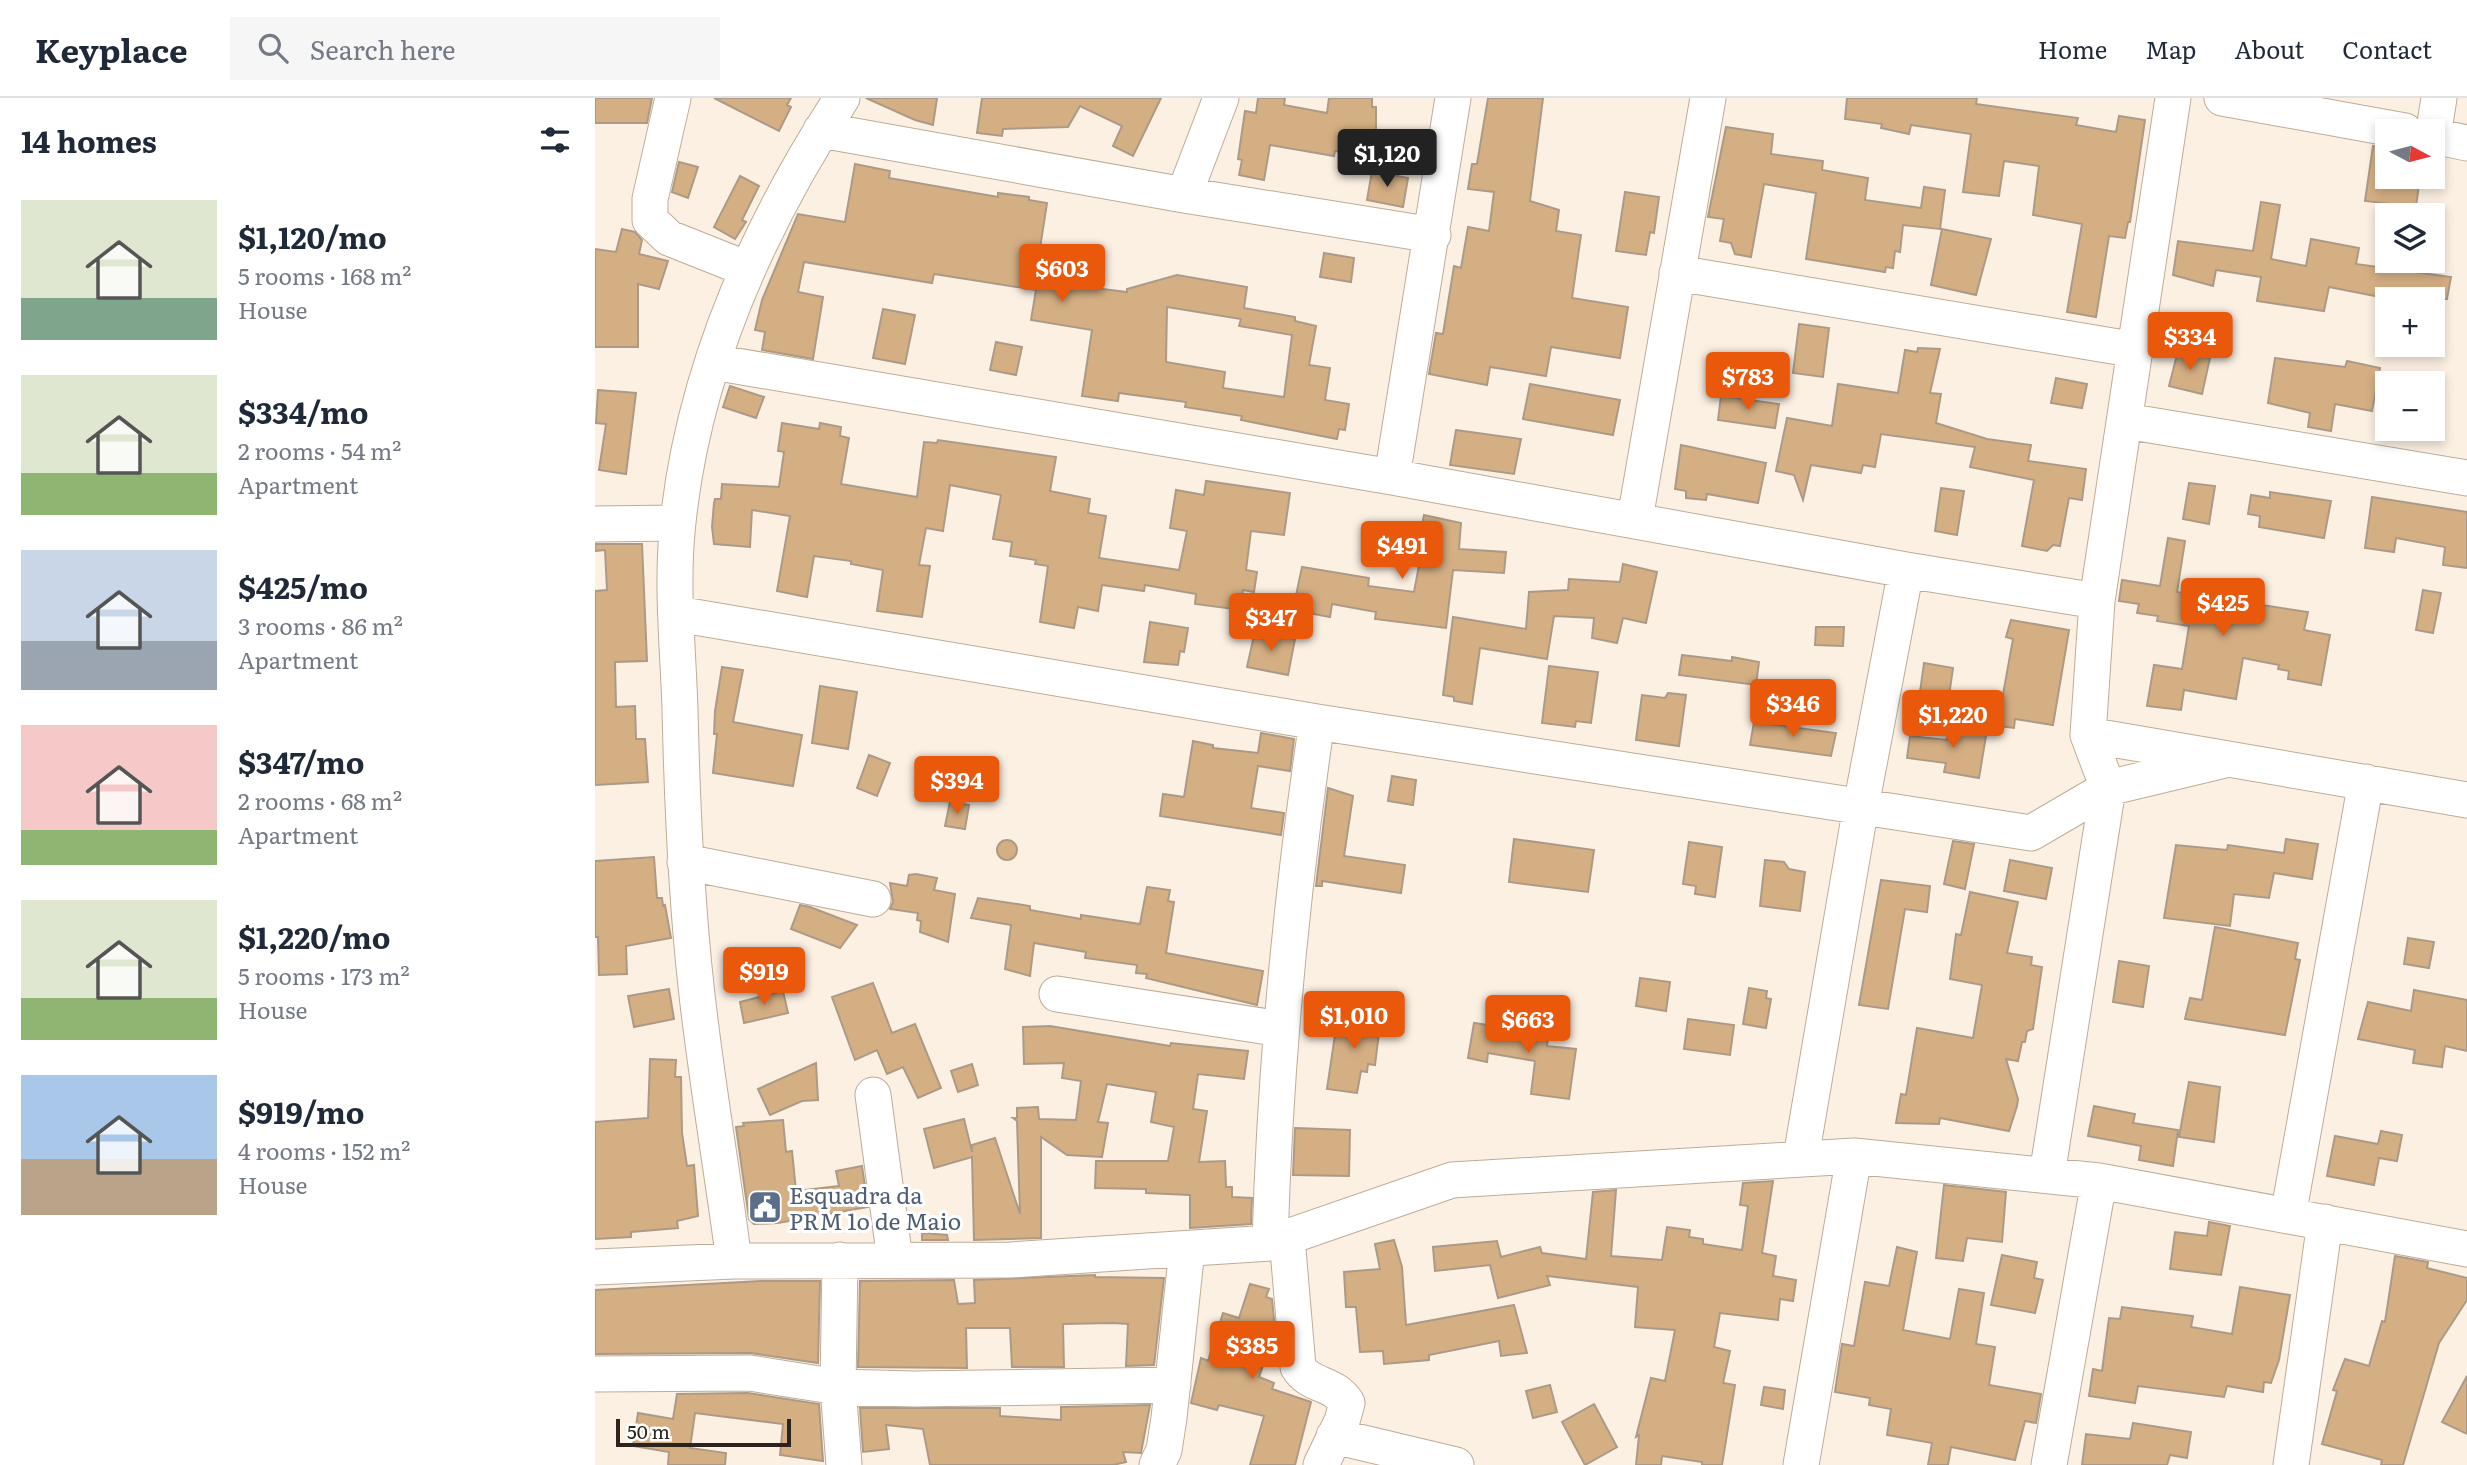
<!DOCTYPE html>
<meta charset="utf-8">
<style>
:root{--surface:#fff;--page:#f6f6f7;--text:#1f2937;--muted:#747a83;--line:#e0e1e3;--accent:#ea580c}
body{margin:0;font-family:Literata,serif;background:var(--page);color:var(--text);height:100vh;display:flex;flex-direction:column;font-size:26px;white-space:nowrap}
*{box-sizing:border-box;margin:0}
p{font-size:23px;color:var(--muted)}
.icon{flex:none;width:38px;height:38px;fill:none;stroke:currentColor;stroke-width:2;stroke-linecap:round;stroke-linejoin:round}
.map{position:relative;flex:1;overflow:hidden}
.drawer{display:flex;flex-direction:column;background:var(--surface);width:595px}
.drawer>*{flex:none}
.needle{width:46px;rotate:97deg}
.controls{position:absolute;left:1780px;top:21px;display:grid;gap:14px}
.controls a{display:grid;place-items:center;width:70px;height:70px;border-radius:0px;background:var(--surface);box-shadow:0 4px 10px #0003;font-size:35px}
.scale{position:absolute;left:21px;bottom:18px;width:175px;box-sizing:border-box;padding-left:7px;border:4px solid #2c241c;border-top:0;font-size:19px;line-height:24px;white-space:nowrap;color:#2c241c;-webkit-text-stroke:5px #fff;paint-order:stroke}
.price{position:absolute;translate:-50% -60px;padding:0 16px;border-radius:7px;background:var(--accent);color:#fff;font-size:23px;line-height:46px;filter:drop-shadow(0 2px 4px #0008)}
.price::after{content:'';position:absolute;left:50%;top:42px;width:21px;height:16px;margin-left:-10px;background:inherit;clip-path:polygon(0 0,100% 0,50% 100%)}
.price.current{background:#222;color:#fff}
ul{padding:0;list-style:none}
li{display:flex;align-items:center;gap:21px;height:175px;padding:0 21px}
li span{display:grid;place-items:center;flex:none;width:196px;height:140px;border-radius:0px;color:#555}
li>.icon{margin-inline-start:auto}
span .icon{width:84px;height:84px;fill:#fffc;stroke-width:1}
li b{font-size:30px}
h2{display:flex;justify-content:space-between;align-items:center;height:84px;padding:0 21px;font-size:30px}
header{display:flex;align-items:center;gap:42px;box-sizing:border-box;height:98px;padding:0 35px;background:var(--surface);border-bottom:2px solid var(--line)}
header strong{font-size:33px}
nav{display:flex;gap:38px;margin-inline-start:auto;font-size:24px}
.search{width:490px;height:63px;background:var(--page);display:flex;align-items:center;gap:18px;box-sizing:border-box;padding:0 24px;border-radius:0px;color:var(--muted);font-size:26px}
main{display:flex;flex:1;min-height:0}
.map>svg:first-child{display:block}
</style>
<header>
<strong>Keyplace</strong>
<div class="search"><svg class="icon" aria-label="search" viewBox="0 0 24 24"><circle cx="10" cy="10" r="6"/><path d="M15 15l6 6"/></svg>Search here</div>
<nav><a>Home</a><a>Map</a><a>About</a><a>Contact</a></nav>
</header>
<main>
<section class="drawer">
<h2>14 homes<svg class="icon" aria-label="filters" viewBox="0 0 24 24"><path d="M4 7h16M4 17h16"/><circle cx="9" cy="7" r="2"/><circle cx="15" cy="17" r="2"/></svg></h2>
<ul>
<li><span style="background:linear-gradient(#dfe7d0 70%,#7fa58c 0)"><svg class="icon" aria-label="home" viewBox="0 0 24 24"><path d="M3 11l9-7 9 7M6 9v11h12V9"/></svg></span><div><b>$1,120/mo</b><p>5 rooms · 168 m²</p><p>House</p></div></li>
<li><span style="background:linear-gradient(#dfe7d0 70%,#8fb573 0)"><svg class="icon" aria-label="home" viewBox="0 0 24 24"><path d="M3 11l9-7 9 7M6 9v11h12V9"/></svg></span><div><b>$334/mo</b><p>2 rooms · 54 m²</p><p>Apartment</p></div></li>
<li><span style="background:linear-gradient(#c9d6e8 65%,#9aa5b1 0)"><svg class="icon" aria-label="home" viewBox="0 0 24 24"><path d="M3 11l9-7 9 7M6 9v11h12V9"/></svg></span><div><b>$425/mo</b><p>3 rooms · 86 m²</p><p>Apartment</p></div></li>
<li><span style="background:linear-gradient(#f6c9c9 75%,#8fb573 0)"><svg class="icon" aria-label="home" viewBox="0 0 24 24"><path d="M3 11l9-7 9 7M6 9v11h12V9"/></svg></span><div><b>$347/mo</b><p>2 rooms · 68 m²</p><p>Apartment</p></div></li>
<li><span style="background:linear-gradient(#dfe7d0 70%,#8fb573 0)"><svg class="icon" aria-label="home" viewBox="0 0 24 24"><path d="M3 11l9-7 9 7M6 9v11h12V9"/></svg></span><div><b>$1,220/mo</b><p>5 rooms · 173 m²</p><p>House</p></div></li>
<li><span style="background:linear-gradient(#a9c7e8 60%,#b9a48a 0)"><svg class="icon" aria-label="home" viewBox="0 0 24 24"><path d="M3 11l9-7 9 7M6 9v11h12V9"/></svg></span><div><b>$919/mo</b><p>4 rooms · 152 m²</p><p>House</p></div></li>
</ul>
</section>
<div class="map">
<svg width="1872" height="1367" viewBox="0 0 1872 1367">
<rect width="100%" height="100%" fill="#fcf0e3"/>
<path fill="#d5af84" stroke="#ad9a86" stroke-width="2" fill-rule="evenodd" d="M0,0H57L52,25H0Z
M119,0H196L192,7L196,9L184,33Z
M271,0H342L338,27L320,22Z
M387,0H566L538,58L518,48L527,28L485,8L473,29L408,31L407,38L382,35Z
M663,0H690L689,7L732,15L734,0H777V9H781V56L740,53L739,58L675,47L669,82L644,77L647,62L643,61L650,13L661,15Z
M893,0H948L935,103L964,112L961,133L986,137L977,200L1033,209L1025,260L956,249L951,278L895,269L892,287L834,276L841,235L848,236L859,168L866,170L873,129L894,133L899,94L873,91L877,66H882Z
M1252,0H1382L1381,6L1483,20L1481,27L1521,34L1524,18L1550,22L1535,124H1533L1530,140L1514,138L1501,219L1472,214L1487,126L1438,117L1444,68L1409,63L1404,98L1368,94L1376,36L1316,27L1314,36L1286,30L1287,26L1250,21Z
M1131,29L1178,36L1176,56L1228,63L1227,72L1273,80L1270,102L1326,110L1329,89L1350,92L1345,131L1308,127L1305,154L1300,153L1298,170L1291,169L1290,174L1211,161L1221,95L1169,86L1156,159L1140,156L1136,145L1125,143L1129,121L1113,119Z
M1778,48L1792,50V79H1825L1821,109L1770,103Z
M84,64L103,69L93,100L77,94Z
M260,66L295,73L294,80L403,99V95L434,99V102L452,105L445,150L457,152L453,178L492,186L491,189L532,194V191L582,177L652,189L649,210L700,219V223L721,228L714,267L735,270L730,302L754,306L750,332L744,331L742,341L646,322L647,318L590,309L591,304L524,295L523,303L487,298L497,232L436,222L441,192L339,176L337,185L209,164L203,194L228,199L218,261L167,252L170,234L160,232L167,202L203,116L250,124ZM572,209L646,221L644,228L697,237L689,299L628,290L630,274L571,264Z
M777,73L813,80L808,109L772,102Z
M145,78L164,88L147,122L151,124L140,141L119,129Z
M1030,94L1064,99L1059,135L1055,134L1051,157L1021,153Z
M1666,104L1685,107L1676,161L1711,168L1716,141L1764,150L1761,166L1856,179L1852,201H1795L1734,189L1729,213L1662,203L1666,179L1621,172L1618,188L1578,177L1583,143L1658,153Z
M27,131L40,134L47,142L44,156L73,163L64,191L43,186V249H0V151L21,154Z
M1347,131L1396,141L1381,197L1336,187Z
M729,155L759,160L756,184L725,179Z
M288,211L320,217L310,266L278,260Z
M1204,226L1234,230L1228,279L1198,275Z
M401,244L427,249L421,277L395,272Z
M1323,250L1345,251L1335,295L1346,296L1341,325L1392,341L1436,347L1433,363L1491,371L1487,402L1474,400L1465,448L1458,447L1452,453L1427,448L1439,382L1375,369L1380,349L1286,336L1280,369L1268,367L1266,375L1216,367L1208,402L1199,377L1181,373L1192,320L1237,328L1243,286L1303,295L1310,252L1322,254Z
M1583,253L1615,260L1607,296L1574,288Z
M1680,260L1750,269L1752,263L1785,270L1777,313L1740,306L1736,333L1713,329L1715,315L1673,305Z
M1461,280L1492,286L1487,310L1456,305Z
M935,286L1025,302L1018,337L928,321Z
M135,288L169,299L161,320L128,309Z
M3,292L41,295L31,376L4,372L11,326L1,325Z
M1126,298L1184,306L1180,330L1123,322Z
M187,325L224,331L225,325L246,329L245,338L254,340L246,386L322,399L329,344L342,345L343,342L461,359L455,393L495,401L493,415L511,418L504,460L584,472L592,433L575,430L581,392L609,397L611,383L695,395L689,437L656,433L651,472L662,474L659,494L648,492L646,512L600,506L601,496L550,487L549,493L507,487L503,513L483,509L479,530L445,524L453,468L440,466L441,462L415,458L417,444L398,441L406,397L355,387L348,433L331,430L324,467L335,468L327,519L282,513L288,472L256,466V463L219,458L212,499L182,493L195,418L157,412L155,449L119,446L117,429L119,405L120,401H126L127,386L184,389L189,354L183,353Z
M861,332L926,341L919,376L855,367Z
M1086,347L1171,365L1163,405L1112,396L1111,402L1091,400V393L1080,391Z
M1594,385L1620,388L1614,426L1588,421Z
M1346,390L1369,393L1362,437L1340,433Z
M1675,394L1736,403L1729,440L1664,429L1665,418L1653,416L1656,397L1675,400Z
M1777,399L1872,414V470L1848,467L1850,449L1801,440L1799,454L1770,450Z
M829,417L866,425L864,451L911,454L909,475L858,472L851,530L780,521L781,514L737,506L735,519L698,512L707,469L774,480L773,488L819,494L829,441L825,438Z
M1573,440L1590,443L1582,494L1713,514L1709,532L1735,537L1726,587L1693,581L1694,573L1683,571L1684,567L1648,560L1641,601L1589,592L1586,612L1552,608L1559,567L1587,571L1594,528L1562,523L1563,518L1542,515L1544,506L1524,503L1527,482L1565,488Z
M0,446H47L52,563L20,564L21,609L40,608L41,641H50L53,684L0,687V493L12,492L10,452L0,453Z
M1028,466L1062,474L1051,525L1028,520L1022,545L997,540L999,520L959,518L952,561L885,550L877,606L859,603V599L848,597L858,519L931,531L934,494L973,492L974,481L1025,484Z
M1828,492L1846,495L1838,535L1821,532Z
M1416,522L1474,532L1458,627L1420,621L1419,630L1387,626L1394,600L1407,602L1418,541L1411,539Z
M555,524L593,530L589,554L585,553L583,567L549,564Z
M1221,529H1249L1248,548L1220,547Z
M660,533L700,541L693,577L652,569Z
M1087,557L1137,563V559L1164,564L1161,587L1084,577Z
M1329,565L1358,570L1354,598L1325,594Z
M954,568L1003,574L996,625L981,623L980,629L947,625Z
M127,569L148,572L138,624L207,637L198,688L118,675L122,636H119L120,613Z
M225,588L262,594L253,651L217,645Z
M1073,595L1091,597L1084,648L1041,642L1047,597L1070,600Z
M1159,624L1241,635L1236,658L1155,647Z
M1355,625L1392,632L1384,680L1349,674L1351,665L1312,660L1315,638L1352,642Z
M666,635L699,641L695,673L663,668L656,710L689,715L686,737L565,718L568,696L589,699L598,643L618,647V650L663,655Z
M274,657L295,665L282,698L262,690Z
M797,678L821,682L818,707L793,703Z
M733,690L758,698L749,758L810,767L806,795L727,783V788H721Z
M355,704L374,707L370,731L350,728Z
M919,741L999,752L993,794L914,784Z
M1691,741L1723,746L1717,781L1679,775L1674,800L1639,796L1635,828L1569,820L1581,747L1632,752L1633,747L1689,755Z
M402 752a10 10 0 1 1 20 0a10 10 0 1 1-20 0Z
M1358,743L1379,746L1370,791L1349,786Z
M1094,744L1127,749L1120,799L1100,796L1101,788L1088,786Z
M59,759L62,800H67L68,808L70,807L76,840L31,848L32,876L4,877L3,839H0V763Z
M1170,762L1189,764L1194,771L1210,774L1205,813L1165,808Z
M1415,762L1457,770L1451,801L1409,793Z
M321,776L342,780L339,792L360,796L353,844L325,834L326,823L322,822L323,815L295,811L298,804L295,785L312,788L314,777Z
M1286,782L1335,788L1332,814L1310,811L1293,911L1264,907Z
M552,789L575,792L573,803L579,804L571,855L668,873L662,907L551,880L552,876L541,875L542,867L490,860L491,854L439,845L435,878L410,871L416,827L376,820L383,800L435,808V812L486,821V817L545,826Z
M1375,794L1423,804L1412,855L1437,859L1436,867L1447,869L1438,931L1432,933L1430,944H1427L1423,963L1411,961L1423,1001L1422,1008L1414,1033L1345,1020L1344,1026L1301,1025L1306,996L1311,997L1322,930L1378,940L1387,887L1355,881L1361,836L1366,837Z
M205,807L215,809L262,827L245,850L196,831Z
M1620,829L1703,845L1700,861L1705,862L1690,937L1590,921L1595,900L1607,902Z
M1813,840L1839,844L1834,870L1809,866Z
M1524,863L1554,868L1548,909L1518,904Z
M1045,880L1075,884L1071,913L1041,908Z
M278,885L297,935L320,926L346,990L323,1000L308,969L292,976L282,952L260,962L237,899Z
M1154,890L1172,893L1171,900L1176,901L1171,930L1148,926Z
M74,891L79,921L39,929L33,898Z
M1819,892L1872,902V953L1850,948L1847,969L1818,965L1820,952L1763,941L1773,904L1816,913Z
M188,893L193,915L149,925L145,904Z
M759,911L786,918L780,967L773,966L772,974L766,973L762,995L732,991L742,923H757Z
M1093,921L1139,927L1135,957L1089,951Z
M934,924L955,927L952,948L981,951L974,1001L936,996L940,963L893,955L892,964L873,960L879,925L933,933Z
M455,928L575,948L576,945L653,953L649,981L603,976L598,1011L612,1013L604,1064L630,1063L631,1089H637V1099L657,1100L656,1126L595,1130V1097L551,1095V1091L500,1090L501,1063H573L579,1029L556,1024L561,994L512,986L503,1024L513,1025L507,1059L472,1057L446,1039V1140L379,1142L377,1059L339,1070L329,1031L369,1021L377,1054V1047L400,1040L425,1116L422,1023L418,1020H422V1010L443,1009L444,1021L481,1022L486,983L467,980L469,965L429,966L428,929Z
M55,961L81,962L80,979H86L87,1035L92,1068L99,1067L103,1118L82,1123L83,1130L36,1134V1139L0,1141V1024L53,1020Z
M221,965L223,1002L207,1003L175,1017L163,991Z
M377,966L383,987L363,994L356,973Z
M1594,984L1625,989L1619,1044L1584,1039Z
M1499,1008L1540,1016L1538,1025L1583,1032L1578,1068L1544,1062L1546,1048L1493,1038Z
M188,1022L191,1054L197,1053L201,1093L244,1088L241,1073L267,1068L273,1109L183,1125L159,1126L154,1121L141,1029L149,1028L148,1025Z
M700,1030L755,1032L754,1078L698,1077Z
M1786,1033L1807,1037L1802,1063L1784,1060L1779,1087L1732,1078L1740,1038L1783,1046Z
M1178,1083L1167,1155L1181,1158L1178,1178L1201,1182L1198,1203L1185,1201L1183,1222L1125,1215L1119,1249L1135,1253L1128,1285L1140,1287L1127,1367H1107V1364L1067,1358L1066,1367H1041L1044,1337L1041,1339L1056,1280L1070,1283L1080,1232L1040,1229L1043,1189L952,1178L955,1187L903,1200L895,1167L840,1173L838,1149L902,1143L906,1159L945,1149L947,1155L991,1161L998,1094L1021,1092L1016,1158L1067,1162L1072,1129L1095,1132L1094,1139L1108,1141V1146L1147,1152L1153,1108L1145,1107L1148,1085Z
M1349,1087L1411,1094L1407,1144L1372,1140L1368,1163L1341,1160Z
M1614,1124L1635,1128L1626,1177L1575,1171L1580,1134L1612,1138Z
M327,1135L352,1137L353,1142H327Z
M799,1142L807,1169L811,1227L919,1207L932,1255L906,1258L904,1243L834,1257V1262L789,1266L788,1253L765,1254L761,1209H751L749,1174L785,1171L780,1146Z
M1302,1149L1322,1154L1308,1232L1355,1241L1364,1191L1389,1195L1381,1246L1400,1249L1394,1287L1446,1296L1441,1325L1430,1323L1420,1362L1356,1349L1353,1367H1333L1337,1345L1292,1337L1296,1311L1274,1307L1275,1300L1240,1294L1247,1246L1259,1248L1270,1184L1294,1188Z
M1407,1157L1442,1164L1439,1180L1448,1182L1440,1215L1396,1207Z
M1800,1158L1833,1164L1832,1170L1872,1180V1202L1844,1245L1808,1367H1786L1787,1362L1727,1346L1742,1293L1738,1292L1750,1261L1774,1268L1787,1223L1790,1224Z
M500,1177V1179L569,1180L559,1267L531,1268L533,1226L518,1225L468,1226L469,1269H417L415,1230H371L372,1270L263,1269L265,1183L359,1182L363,1206L380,1205L379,1182Z
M166,1183H225L223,1265L155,1255L0,1256V1192Z
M655,1186L674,1191L671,1199L677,1201L680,1232L664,1279L679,1285L677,1291L716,1304L700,1367H655L669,1318L624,1307L622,1312L596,1305L606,1260L613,1263L628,1215L644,1220Z
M1645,1189L1695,1197L1684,1262L1676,1285L1669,1284L1668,1294L1632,1288L1629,1299L1543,1288L1540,1305L1494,1298L1498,1271L1507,1273L1514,1220L1525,1221L1527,1209L1598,1218L1596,1229L1637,1236Z
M1872,1278V1336L1847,1324Z
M955,1287L962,1314L938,1320L931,1293Z
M1169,1289L1190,1292L1188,1311L1166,1307Z
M153,1295L224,1306L228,1363L185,1357L188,1326L100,1315L95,1350L131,1355L130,1367H73L74,1354L38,1348L43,1315L78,1321L82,1296Z
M999,1306L1022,1349L990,1367L967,1324Z
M555,1307L546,1355L528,1354L531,1364L518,1367H335L328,1331L291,1327L294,1351L268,1354L265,1310H405V1318L466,1322V1309Z
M1538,1325L1596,1334L1592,1360L1575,1357L1572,1367H1487L1491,1336L1535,1341Z"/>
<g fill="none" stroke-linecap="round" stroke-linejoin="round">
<g stroke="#bfac97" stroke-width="37">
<path id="minor" d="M78,0L55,101V122L74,140L152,171
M1627,0L1810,33
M226,32L589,97L838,137
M1838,38L1844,0
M1838,38L1872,45
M589,97L626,0
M1082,175L1541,252
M118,264L797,379L1311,472L1502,503
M1531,323L1872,380
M797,379L858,0
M1040,421L1113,0
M0,426L83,425
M82,516L722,624L1436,735L1513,690L1634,661
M1493,637L1872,702
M90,764L278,801
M462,896L686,931
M278,997L300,1162
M1206,1059L1266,708L1311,472
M1452,1077L1513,690L1493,637L1502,503L1578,0
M1693,1118L1771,684
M692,1140L703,1269C715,1289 739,1284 752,1305L747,1323L726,1367
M675,1145C680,970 696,797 722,624
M139,1163C127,1071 111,980 101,888C91,796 87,703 85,611C83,550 76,485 83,424C99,272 164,127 247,0
M0,1169L139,1163L415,1162L675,1145L857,1082L1259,1058L1504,1083L1872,1151
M0,1276L155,1275L243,1289L245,1162
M739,1338L861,1367
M249,1367L243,1289L319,1291L578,1287
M562,1367L569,1352L574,1320L592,1151
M1206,1367L1259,1058
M1454,1367L1504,1083
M1696,1367L1730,1124"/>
</g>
<use href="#minor" stroke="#fff" stroke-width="35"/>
</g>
<defs>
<g id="civic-square" transform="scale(1.75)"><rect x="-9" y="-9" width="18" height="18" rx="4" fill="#5c6f8a" stroke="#fff"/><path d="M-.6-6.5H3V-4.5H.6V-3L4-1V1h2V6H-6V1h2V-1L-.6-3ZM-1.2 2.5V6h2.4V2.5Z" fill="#fff"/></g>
</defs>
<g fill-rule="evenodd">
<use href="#civic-square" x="170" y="1109"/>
</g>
<g text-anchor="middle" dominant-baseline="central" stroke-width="6" stroke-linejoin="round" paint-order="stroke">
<g font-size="23" fill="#4e5e75" stroke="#fff" text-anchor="start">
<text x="194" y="1096">Esquadra da<tspan x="194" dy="26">PRM 1o de Maio</tspan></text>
</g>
</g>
</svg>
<div class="controls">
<a><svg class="needle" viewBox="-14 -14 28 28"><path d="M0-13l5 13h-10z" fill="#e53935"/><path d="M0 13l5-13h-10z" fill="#747a83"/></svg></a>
<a><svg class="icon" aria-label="layers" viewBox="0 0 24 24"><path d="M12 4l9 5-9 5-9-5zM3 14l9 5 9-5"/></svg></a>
<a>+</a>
<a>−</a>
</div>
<div class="scale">50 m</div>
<b class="price current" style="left:792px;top:91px">$1,120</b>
<b class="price" style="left:467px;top:206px">$603</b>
<b class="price" style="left:1595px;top:274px">$334</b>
<b class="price" style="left:1153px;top:314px">$783</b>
<b class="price" style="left:807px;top:483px">$491</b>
<b class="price" style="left:1628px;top:540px">$425</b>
<b class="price" style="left:676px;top:555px">$347</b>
<b class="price" style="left:1198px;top:641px">$346</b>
<b class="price" style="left:1358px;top:652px">$1,220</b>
<b class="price" style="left:362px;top:718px">$394</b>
<b class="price" style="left:169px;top:909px">$919</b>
<b class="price" style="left:759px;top:953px">$1,010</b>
<b class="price" style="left:933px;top:957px">$663</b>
<b class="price" style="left:657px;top:1283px">$385</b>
</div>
</main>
